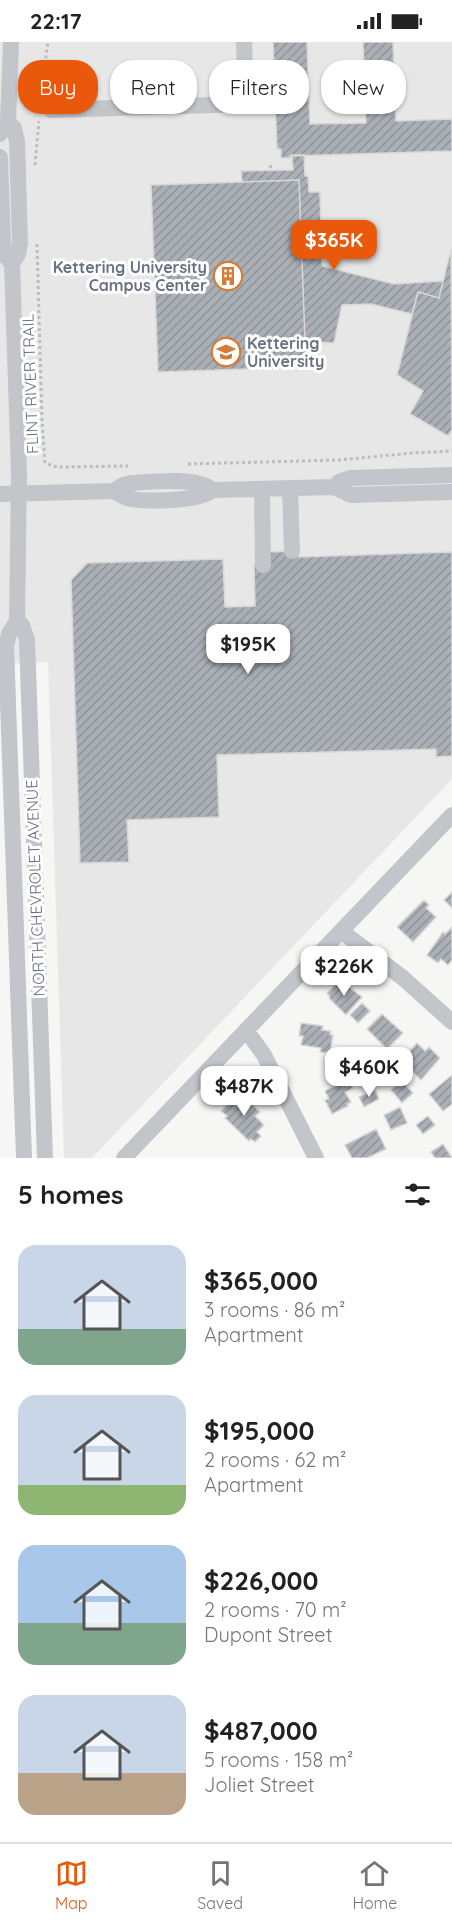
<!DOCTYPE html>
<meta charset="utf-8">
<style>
:root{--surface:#fff;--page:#f6f6f6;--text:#222;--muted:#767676;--line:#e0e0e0;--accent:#ea580c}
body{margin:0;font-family:Quicksand,sans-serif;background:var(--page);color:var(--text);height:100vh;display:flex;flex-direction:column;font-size:22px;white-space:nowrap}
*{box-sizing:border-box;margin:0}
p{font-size:20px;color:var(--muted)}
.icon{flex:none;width:33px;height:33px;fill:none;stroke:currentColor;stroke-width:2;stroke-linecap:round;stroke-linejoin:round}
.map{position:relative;height:1116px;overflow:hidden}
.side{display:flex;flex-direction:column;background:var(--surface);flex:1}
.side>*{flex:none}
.hud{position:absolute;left:18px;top:18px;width:417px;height:54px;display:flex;gap:12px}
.price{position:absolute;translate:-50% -51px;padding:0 14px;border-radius:12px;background:#fff;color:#222;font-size:20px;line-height:39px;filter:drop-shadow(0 2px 3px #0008)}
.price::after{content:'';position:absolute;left:50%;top:36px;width:18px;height:14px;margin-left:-9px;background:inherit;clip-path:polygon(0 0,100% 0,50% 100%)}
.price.selected{background:var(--accent);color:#fff}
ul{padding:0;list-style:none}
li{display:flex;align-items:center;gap:18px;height:150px;padding:0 18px}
li span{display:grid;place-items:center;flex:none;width:168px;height:120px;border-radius:18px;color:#555}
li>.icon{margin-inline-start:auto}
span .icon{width:72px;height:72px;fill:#fffc;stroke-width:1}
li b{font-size:26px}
h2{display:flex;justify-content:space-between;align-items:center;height:72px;padding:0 18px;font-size:26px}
.pill{padding:0 21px;border-radius:24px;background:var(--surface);box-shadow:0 2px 4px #0004;font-size:21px;line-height:54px}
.pill.selected{background:var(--accent);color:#fff}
.status{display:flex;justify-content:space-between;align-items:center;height:42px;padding:0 30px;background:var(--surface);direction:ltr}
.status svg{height:16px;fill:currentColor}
.tabs{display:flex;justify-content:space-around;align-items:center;height:84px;border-top:2px solid var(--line);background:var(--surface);font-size:16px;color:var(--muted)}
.tabs a{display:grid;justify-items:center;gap:3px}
.tabs .selected{color:var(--accent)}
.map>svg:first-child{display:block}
</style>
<div class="status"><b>22:17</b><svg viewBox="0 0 49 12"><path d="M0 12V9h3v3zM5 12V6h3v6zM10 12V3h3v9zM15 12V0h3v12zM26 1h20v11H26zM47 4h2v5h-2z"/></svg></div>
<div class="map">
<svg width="452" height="1116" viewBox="0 0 452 1116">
<defs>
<pattern id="building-hatch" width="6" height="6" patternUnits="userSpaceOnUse" patternTransform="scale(1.5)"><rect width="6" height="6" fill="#abb0b7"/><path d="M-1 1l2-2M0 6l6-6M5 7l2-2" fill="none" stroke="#8f949a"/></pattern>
</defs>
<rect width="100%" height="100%" fill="#f6f7f4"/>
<path fill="#e7e7e7" d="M0,0H452V737L92,1116H64L48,620L0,622Z"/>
<path fill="url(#building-hatch)" stroke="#d8d8d6" stroke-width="1.5" d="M273,0H307L310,82L366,81L363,0H393L396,79L452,77V109L290,114V116H281V107H277Z
M292,113H304L305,134H308L309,150H320L322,224L394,242L443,239L439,256L418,250L412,272L371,262L342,263L334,301L314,300V324L306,325L299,138L242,140L241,129L293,128Z
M299,138L306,325L158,330L151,143Z
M451,207L452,388L448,394L410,372L423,349L397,333L418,250L439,256Z
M298,509L299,515L452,510V714L436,715V707L217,713L219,775L127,778L129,820L80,821L71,538L87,521L223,517L225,565L255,564L254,523H270L269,510Z
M452,850V866L444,858Z
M424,858L429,863L426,866L436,875L413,900L397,885Z
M452,885V918L448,923L441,917L438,921L427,913L443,890L445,892Z
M340,938L362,955L346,973L329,956L330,955L327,951Z
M362,961L370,969L358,981L350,973Z
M382,972L403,991L387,1007L367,987Z
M301,981L323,984L322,988L331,989L330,993H333L330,1011L320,1010L321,1006L301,1003L303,994H299Z
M417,1001L425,1009L429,1005L440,1016L421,1038L401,1018Z
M385,1005L392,1014L379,1024L372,1015Z
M452,1033V1062L443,1069L429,1052Z
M348,1037L353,1046L345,1050L351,1060L347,1062L348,1064L332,1072L325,1058L329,1057L325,1049Z
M402,1039L413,1051L402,1061L391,1048Z
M375,1048L379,1057L364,1065L359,1055Z
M239,1050L260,1070L255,1074L264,1083L257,1090L261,1094L255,1100L251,1097L249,1099L225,1076L227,1074L221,1069Z
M400,1065L407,1081L391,1088L384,1073Z
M428,1074L435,1083L423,1092L416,1083Z
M376,1087L386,1107L367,1116H352L345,1103Z
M443,1102L452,1116H435L431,1110Z"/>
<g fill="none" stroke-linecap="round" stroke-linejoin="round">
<path stroke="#bcbdc0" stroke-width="3" stroke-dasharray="3 3" stroke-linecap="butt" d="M40,58L48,0
M35,123L39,79
M269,125L273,124
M37,202L42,378L45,420L52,424L61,425L128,424
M188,422L339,418L413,411L452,409"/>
<path stroke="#c2c5c9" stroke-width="16" d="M51,68L246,62L244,0
M8,81L14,86L17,99L20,201L18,212L12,221L19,431L17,579L9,592L6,604L24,1116
M0,92L3,84L8,81L11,0
M0,115L3,201L5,214L12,221
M452,433L350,436L339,440L334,445L351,453L452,450
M290,446L292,509
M262,447L263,523
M114,449L123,443L131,441C149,440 198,434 212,448L334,445
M0,452L114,449C120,453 125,456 132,457C148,460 202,459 212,448
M17,579L22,583L27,598L45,1116
M341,889L403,936L452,980
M246,988L264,1013L316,1116
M124,1116L452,773"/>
</g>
<defs>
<g id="building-ring" transform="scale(1.5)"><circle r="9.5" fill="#fff" stroke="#d47c36" stroke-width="1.5"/><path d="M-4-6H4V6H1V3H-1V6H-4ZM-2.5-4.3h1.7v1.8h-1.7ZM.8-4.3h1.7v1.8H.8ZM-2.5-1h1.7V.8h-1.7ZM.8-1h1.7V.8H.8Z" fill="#d47c36"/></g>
<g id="university-ring" transform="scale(1.5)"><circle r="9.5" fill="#fff" stroke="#d47c36" stroke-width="1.5"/><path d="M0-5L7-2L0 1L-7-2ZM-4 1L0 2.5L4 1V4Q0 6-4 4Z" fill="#d47c36"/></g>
</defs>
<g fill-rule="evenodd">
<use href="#building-ring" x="228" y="234"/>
<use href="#university-ring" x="226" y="310"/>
</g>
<g text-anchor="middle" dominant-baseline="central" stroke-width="6" stroke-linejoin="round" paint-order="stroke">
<g font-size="16" font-weight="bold" fill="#687182" stroke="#fff" text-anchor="end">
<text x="207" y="225">Kettering University<tspan x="207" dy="18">Campus Center</tspan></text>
<text x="247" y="301" text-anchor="start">Kettering<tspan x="247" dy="18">University</tspan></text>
</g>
<g font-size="16" fill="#687182" stroke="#fff">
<text transform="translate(30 342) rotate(-92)">FLINT RIVER TRAIL</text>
<text transform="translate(35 846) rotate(-92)">NORTH CHEVROLET AVENUE</text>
</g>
</g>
</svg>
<b class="price selected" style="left:334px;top:229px">$365K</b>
<b class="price" style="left:248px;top:633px">$195K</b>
<b class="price" style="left:344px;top:955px">$226K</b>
<b class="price" style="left:369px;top:1056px">$460K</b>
<b class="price" style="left:244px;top:1075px">$487K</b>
<div class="hud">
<a class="pill selected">Buy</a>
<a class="pill">Rent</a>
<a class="pill">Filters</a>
<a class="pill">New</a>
</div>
</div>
<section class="side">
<h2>5 homes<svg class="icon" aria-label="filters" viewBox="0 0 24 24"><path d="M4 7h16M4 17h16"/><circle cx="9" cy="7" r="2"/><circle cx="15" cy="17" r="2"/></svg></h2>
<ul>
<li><span style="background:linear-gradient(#c9d6e8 70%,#7fa58c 0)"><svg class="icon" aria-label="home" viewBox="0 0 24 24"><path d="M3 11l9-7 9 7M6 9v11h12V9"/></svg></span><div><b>$365,000</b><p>3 rooms · 86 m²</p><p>Apartment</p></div></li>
<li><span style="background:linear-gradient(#c9d6e8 75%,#8fb573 0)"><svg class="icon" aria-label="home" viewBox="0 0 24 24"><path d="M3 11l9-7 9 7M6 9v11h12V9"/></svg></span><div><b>$195,000</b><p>2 rooms · 62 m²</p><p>Apartment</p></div></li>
<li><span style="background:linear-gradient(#a9c7e8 65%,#7fa58c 0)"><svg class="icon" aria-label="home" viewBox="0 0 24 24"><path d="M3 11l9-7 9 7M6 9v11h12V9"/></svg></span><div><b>$226,000</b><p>2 rooms · 70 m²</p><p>Dupont Street</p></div></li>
<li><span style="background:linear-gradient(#c9d6e8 65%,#b9a48a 0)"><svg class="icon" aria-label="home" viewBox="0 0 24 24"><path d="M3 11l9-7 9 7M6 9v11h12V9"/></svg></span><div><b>$487,000</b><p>5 rooms · 158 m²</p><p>Joliet Street</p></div></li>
</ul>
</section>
<nav class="tabs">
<a class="selected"><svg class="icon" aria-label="map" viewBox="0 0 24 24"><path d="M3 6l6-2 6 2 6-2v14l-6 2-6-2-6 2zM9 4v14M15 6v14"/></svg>Map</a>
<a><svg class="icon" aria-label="saved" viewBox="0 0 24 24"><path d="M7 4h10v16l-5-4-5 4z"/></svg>Saved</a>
<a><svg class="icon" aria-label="home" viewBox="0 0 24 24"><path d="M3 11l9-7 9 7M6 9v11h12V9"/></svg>Home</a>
</nav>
